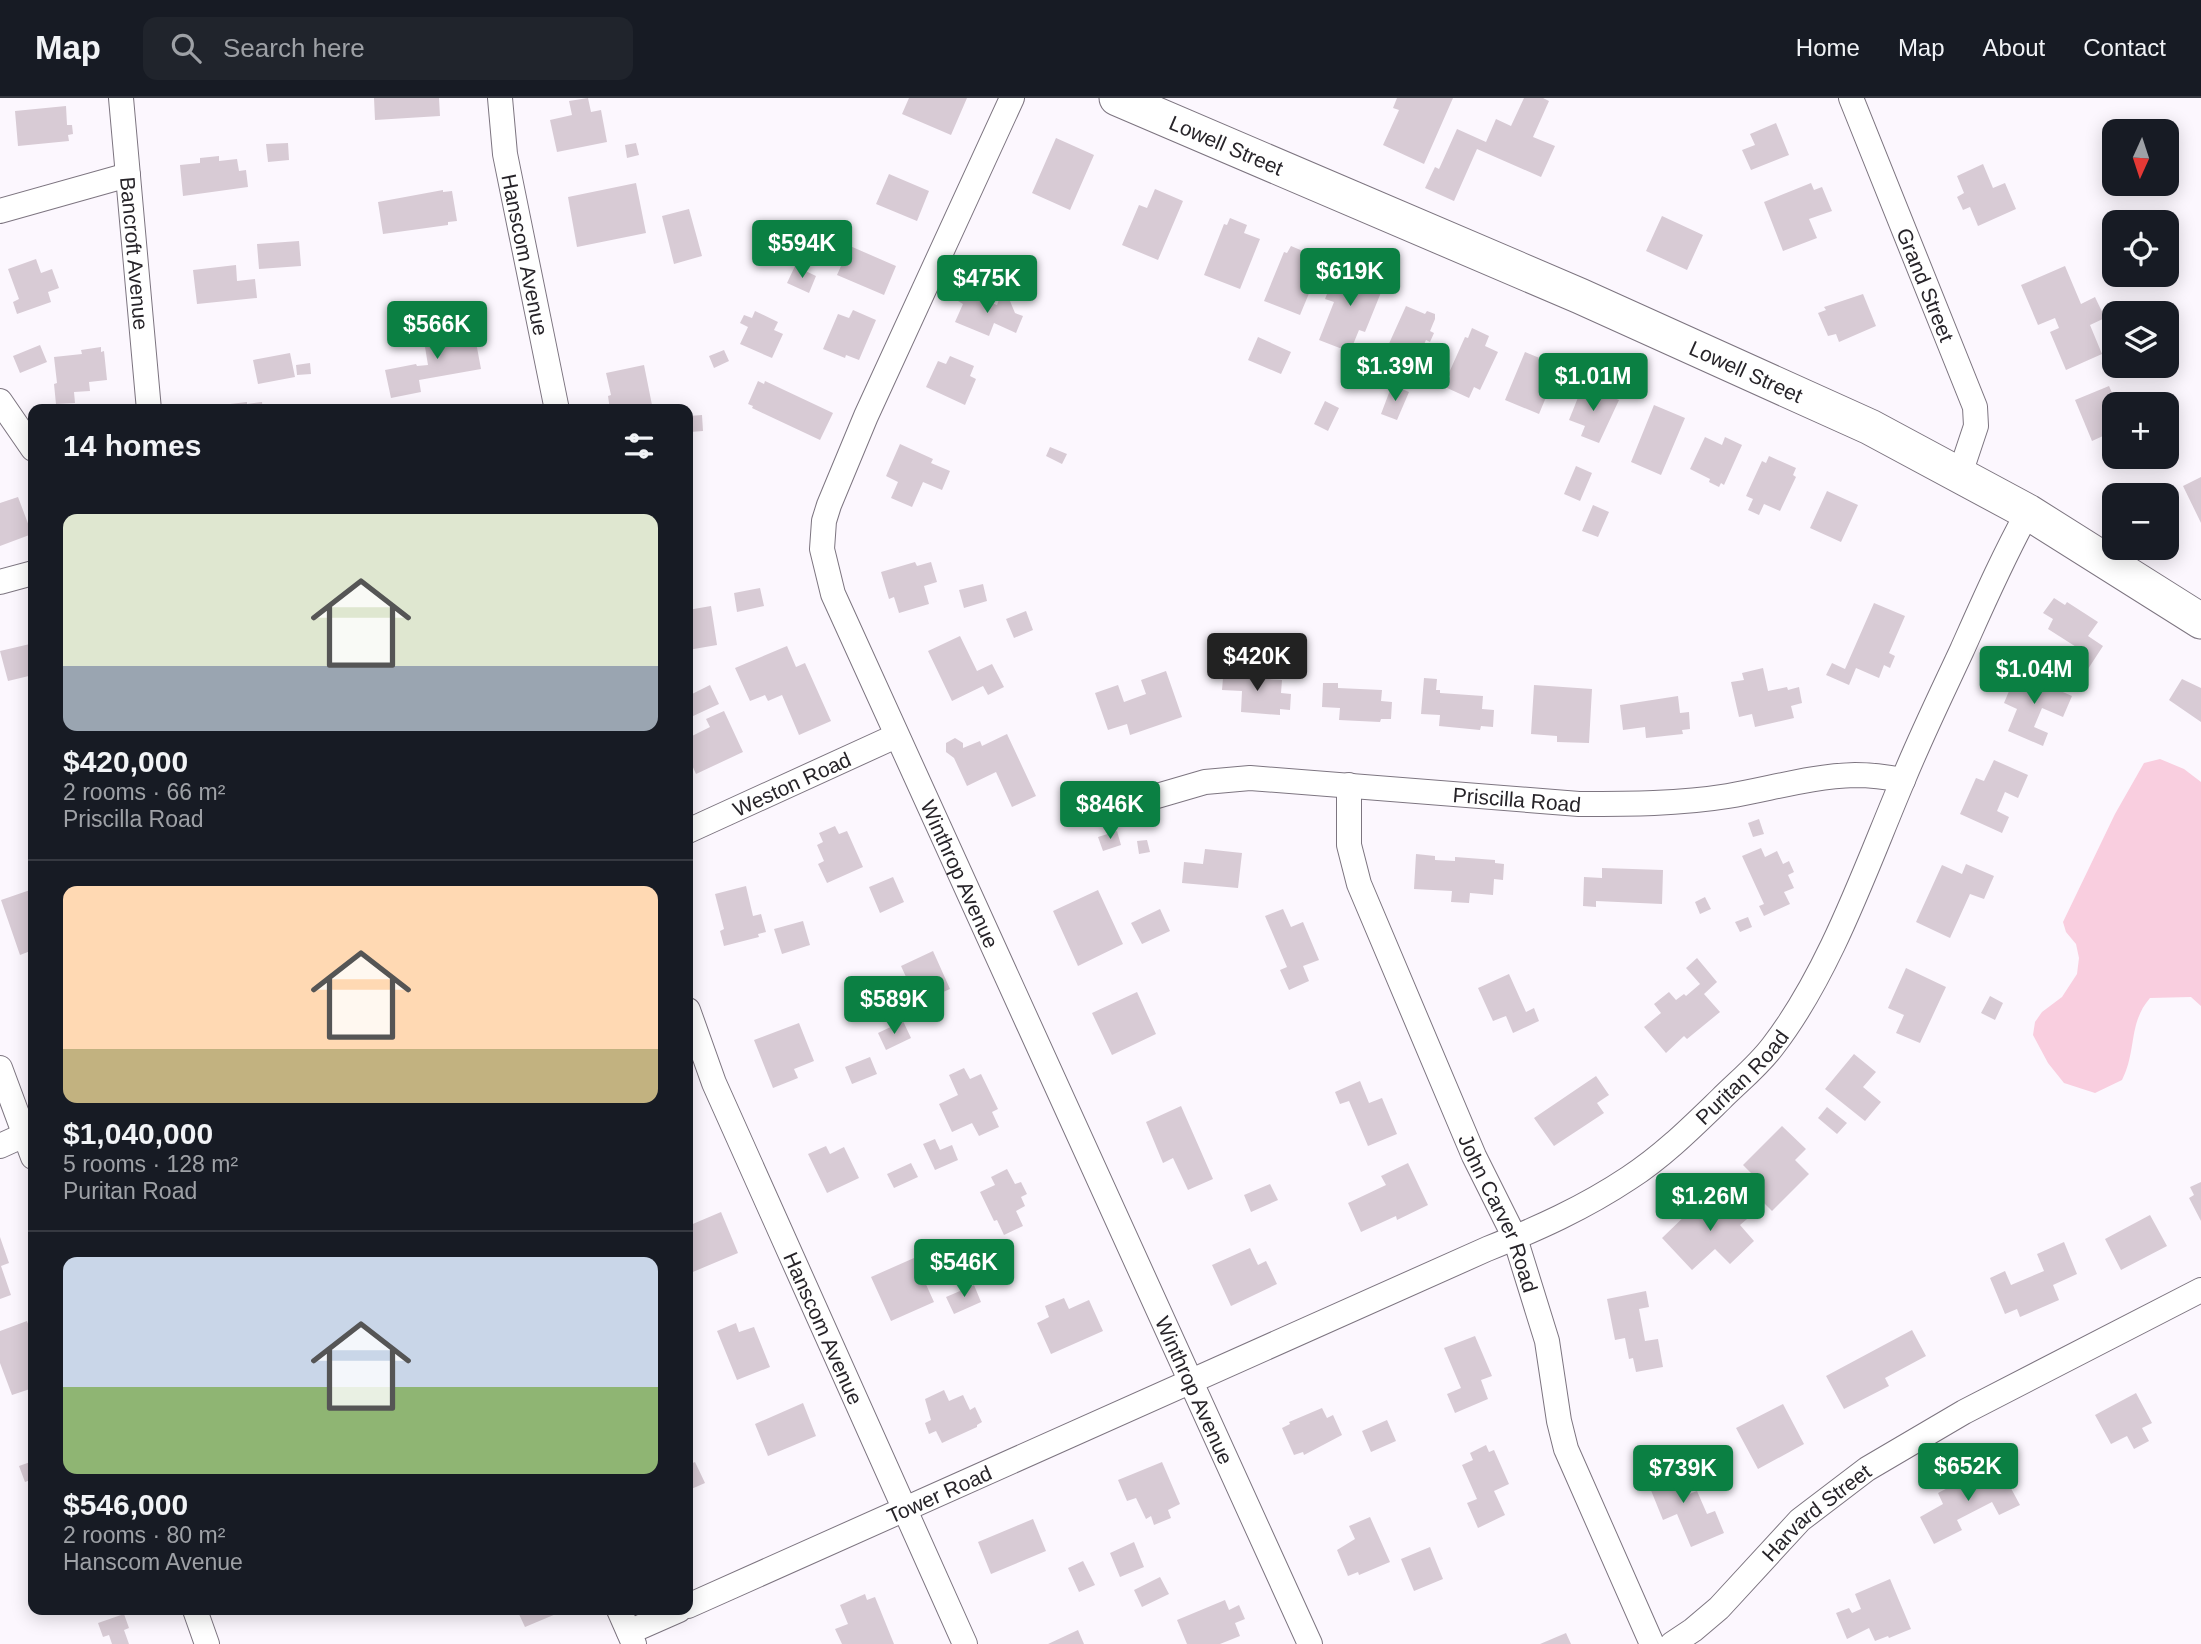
<!DOCTYPE html>
<meta charset="utf-8">
<style>
:root{--surface:#171b24;--page:#20242c;--text:#f1f3f6;--muted:#9ea1a6;--line:#363941;--accent:#0b8043}
body{margin:0;font-family:Helvetica,sans-serif;background:var(--page);color:var(--text);height:100vh;display:flex;flex-direction:column;font-size:26px;white-space:nowrap}
*{box-sizing:border-box;margin:0}
p{font-size:23px;color:var(--muted)}
.icon{flex:none;width:38px;height:38px;fill:none;stroke:currentColor;stroke-width:2;stroke-linecap:round;stroke-linejoin:round}
.map{position:relative;flex:1;overflow:hidden}
.side{position:absolute;left:28px;top:306px;width:665px;height:1211px;display:flex;flex-direction:column;background:var(--surface);border-radius:14px;box-shadow:0 4px 18px #0003}
.side>*{flex:none}
.needle{width:46px;rotate:183deg}
.buttons{position:absolute;left:2102px;top:21px;display:grid;gap:14px}
.buttons a{display:grid;place-items:center;width:77px;height:77px;border-radius:14px;background:var(--surface);box-shadow:0 4px 18px #0003;font-size:35px}
.price{position:absolute;translate:-50% -60px;padding:0 16px;border-radius:7px;background:var(--accent);color:#fff;font-size:23px;line-height:46px;filter:drop-shadow(0 2px 4px #0008)}
.price::after{content:'';position:absolute;left:50%;top:42px;width:21px;height:16px;margin-left:-10px;background:inherit;clip-path:polygon(0 0,100% 0,50% 100%)}
.price.selected{background:#222;color:#fff}
ul{padding:0;list-style:none}
li{display:grid;align-content:center;gap:14px;height:371px;padding:0 35px}
li+li{border-top:2px solid var(--line)}
li span{display:grid;place-items:center;height:217px;border-radius:14px;color:#555}
li>.icon{margin-inline-start:auto}
span .icon{width:126px;height:126px;fill:#fffc;stroke-width:1}
li b{font-size:30px}
h2{display:flex;justify-content:space-between;align-items:center;height:84px;padding:0 35px;font-size:30px}
header{display:flex;align-items:center;gap:42px;box-sizing:border-box;height:98px;padding:0 35px;background:var(--surface);border-bottom:2px solid var(--line)}
header strong{font-size:33px}
nav{display:flex;gap:38px;margin-inline-start:auto;font-size:24px}
.search{width:490px;height:63px;background:var(--page);display:flex;align-items:center;gap:18px;box-sizing:border-box;padding:0 24px;border-radius:14px;color:var(--muted);font-size:26px}
.map>svg:first-child{display:block}
</style>
<header>
<strong>Map</strong>
<div class="search"><svg class="icon" aria-label="search" viewBox="0 0 24 24"><circle cx="10" cy="10" r="6"/><path d="M15 15l6 6"/></svg>Search here</div>
<nav><a>Home</a><a>Map</a><a>About</a><a>Contact</a></nav>
</header>
<div class="map">
<svg width="2201" height="1546" viewBox="0 0 2201 1546">
<rect width="100%" height="100%" fill="#fcf7fe"/>
<path fill="#f9cedf" d="M2160,661L2184,671L2201,684V908L2191,899L2150,900C2128,925 2137,953 2122,982L2095,995L2064,985L2048,965L2033,937L2035,924L2042,914L2062,899L2077,876L2079,860L2076,846L2066,834L2063,824L2115,716L2144,665Z"/>
<path fill="#d8cbd5" d="M374,0H439L440,18L375,22Z
M588,0L591,14L601,12L607,44L557,54L550,22L572,17L569,3Z
M909,0H967L951,37L902,16Z
M1397,0H1453L1424,66L1383,47L1399,12L1393,10Z
M1524,0H1543L1549,3L1533,39L1555,48L1541,79L1477,51L1454,103L1425,90L1435,69L1439,71L1457,31L1486,44L1496,21L1511,28Z
M66,8L67,27H72L73,36L68,37L69,43L18,48L15,13Z
M1776,25L1789,57L1751,72L1742,52L1755,47L1750,36Z
M1056,40L1094,57L1070,112L1032,95Z
M288,45L289,62L268,64L266,46Z
M636,45L639,57L627,60L625,47Z
M219,58V63L237,61L239,73L246,72L248,89L183,98L180,67L200,65V60Z
M1983,66L1993,90L2005,85L2016,111L1978,128L1970,109L1963,112L1957,99L1964,95L1957,78Z
M889,76L929,93L917,123L876,106Z
M636,85L646,135L577,149L568,99Z
M1811,85L1814,92L1822,89L1832,113L1809,121L1817,140L1783,153L1764,104Z
M1155,91L1183,103L1158,162L1122,147L1139,107L1147,110Z
M443,92V94L452,93L457,123L448,124V127L383,136L378,104Z
M689,111L702,158L674,166L662,118Z
M1662,118L1703,137L1687,172L1646,153Z
M1230,120L1247,127L1244,135L1260,141L1240,191L1204,177L1224,126L1227,127Z
M299,143L301,168L259,171L257,146Z
M850,148L896,168L884,197L837,177Z
M1291,148L1310,156L1306,163L1320,169L1300,217L1264,203L1284,154L1287,155Z
M36,161L41,175L52,171L59,190L48,194L51,204L17,216L13,204L19,201L8,171Z
M236,167L237,183L255,181L257,200L197,206L193,172Z
M795,168L816,178L809,195L787,185Z
M2065,168L2081,206L2095,199L2105,220L2090,227L2102,256L2066,272L2050,234L2059,230L2055,220L2038,227L2021,187Z
M1346,172L1358,177L1360,172L1374,177L1372,183L1384,187L1365,234L1359,232L1350,254L1319,242L1334,204L1325,201L1335,176L1343,179Z
M962,194L997,207L1000,199L1010,203L1015,215L1023,218L1016,235L994,225L989,238L955,224L963,206L958,203Z
M1863,196L1876,228L1839,244L1836,236L1828,238L1818,215L1826,212L1824,209Z
M1406,208L1425,216L1427,213L1435,216V221L1430,233L1434,235L1430,244L1426,242L1421,253L1408,247L1403,257L1387,250Z
M853,212L876,222L859,262L846,257L845,260L823,251L838,216L849,220Z
M755,213L778,224L774,232L783,236L772,260L740,246L748,229L740,225L744,217L752,220Z
M473,228L481,271L419,282L421,294L391,300L385,272L416,266L417,268L428,267L423,237Z
M1472,230L1489,238L1485,248L1498,254L1480,292L1474,289L1469,300L1445,289L1450,278L1448,277L1465,239L1468,240Z
M1258,239L1291,254L1281,276L1248,262Z
M40,247L47,264L20,275L13,258Z
M101,249V254L104,253L107,282L89,284L90,293L74,294L75,305L56,306L54,286L57,285L54,259L82,256L81,252Z
M724,252L729,263L714,270L709,258Z
M1525,254L1559,268L1539,316L1505,302Z
M290,255L295,279L258,286L253,262Z
M950,258L974,268L970,278L976,281L965,307L926,289L938,263L946,266Z
M310,265L311,276L297,277L296,267Z
M644,267L653,312H610L608,298L611,297L606,275Z
M758,283L764,286L765,283L833,315L820,342L752,310L753,308L748,306Z
M1392,287L1409,294L1397,322L1381,316Z
M1583,287L1619,302L1599,345L1581,338L1585,328L1569,322Z
M2109,288L2117,306H2114V333L2092,343L2075,302Z
M1325,303L1339,310L1328,333L1314,326Z
M247,304V306L262,304L263,312H205V309Z
M1654,307L1685,320L1661,377L1631,364Z
M702,317L703,333L690,334L689,318Z
M1705,339L1722,347L1725,339L1742,347L1724,387L1721,385L1719,389L1709,384L1710,381L1690,371Z
M900,346L933,361L931,365L950,373L942,392L923,384L912,409L891,400L898,384L886,378Z
M1050,349L1067,356L1062,366L1046,358Z
M1769,358L1796,370L1793,377L1796,379L1780,413L1764,406L1759,417L1748,412L1753,401L1746,398L1762,363L1766,365Z
M1576,368L1592,375L1580,403L1564,396Z
M2201,379V425L2183,388Z
M1827,393L1858,407L1841,444L1810,430Z
M18,399L32,436L0,448V405Z
M1593,407L1609,414L1598,439L1582,433Z
M915,464L917,468L931,464L937,484L924,488L929,506L899,515L894,499L889,501L881,474Z
M983,486L987,503L964,510L959,492Z
M760,490L764,508L737,514L734,495Z
M2054,500L2065,507L2067,504L2098,524L2088,538L2103,548L2088,571L2074,563L2081,552L2048,531L2053,521L2043,515Z
M1874,505L1905,518L1889,555L1895,558L1890,570L1884,567L1879,580L1856,570L1849,587L1826,577L1832,565L1845,571Z
M711,508L717,547L688,552V512Z
M1026,513L1033,532L1014,540L1006,521Z
M960,538L977,573L992,566L1004,589L988,597L983,588L952,603L928,553Z
M30,546L33,559V577L8,583L0,553Z
M787,548L796,569L805,565L831,623L799,637L782,597L768,603L765,597L750,603L735,570Z
M1224,568L1241,570L1240,579L1282,582L1281,595L1291,596L1290,612L1280,611V617L1241,614L1242,593L1222,592Z
M1763,570L1768,593L1787,589L1788,592L1799,589L1802,605L1791,608L1794,620L1755,629L1752,616L1739,619L1731,584L1744,582L1742,575Z
M1166,573L1182,619L1130,637L1127,626L1108,632L1095,595L1118,587L1124,604L1146,596L1141,582Z
M2017,574L2072,598L2063,619L2042,610L2034,629L2048,635L2043,648L2008,633L2017,611L2004,605Z
M1424,580L1437,581L1436,592H1440V595L1483,598L1482,611L1494,612L1493,629L1481,628L1480,632L1439,628L1440,617L1421,616Z
M2182,581L2201,590V624L2169,602Z
M1323,585H1338V590L1382,592L1381,603L1392,604L1391,621H1381L1380,624L1339,622L1340,610L1322,609Z
M710,587L719,606L691,619L688,612V598Z
M1534,587L1592,591L1589,645L1557,644V638L1531,636Z
M1678,598L1680,615L1689,614L1690,631L1682,632L1683,636L1646,640L1645,629L1623,632L1620,607Z
M724,613L743,654L696,676L688,658V640L710,629L706,621Z
M1007,636L1036,698L1012,709L996,674L967,688L954,660L946,654V645L955,640L963,645V650L980,643L982,648Z
M1994,662L2028,677L2018,700L2005,694L1997,713L2009,719L2002,735L1960,716L1976,680L1984,683Z
M1759,721L1764,736L1753,739L1748,725Z
M835,728L839,736L847,733L863,769L827,785L818,766L824,763L817,747L823,744L819,735Z
M1117,733L1121,747L1103,753L1098,739Z
M1147,742L1150,754L1139,756L1137,743Z
M1761,750L1765,759L1777,753L1783,766L1789,763L1794,774L1788,777L1794,790L1784,794L1790,806L1764,818L1759,808L1764,806L1742,758Z
M1205,751L1242,755L1238,790L1182,785L1184,764L1203,766Z
M1416,756L1435,758V762L1455,763V759L1495,762V765L1504,766L1503,782L1494,781L1493,797L1470,795L1469,805L1451,804L1452,793L1414,791Z
M1966,766L1994,778L1984,801L1970,796L1950,840L1916,824L1942,767L1962,776Z
M1602,770L1663,772L1662,806L1596,803V809L1583,808L1584,779L1602,780Z
M893,779L904,804L880,815L869,789Z
M746,788L753,818L761,816L766,834L758,836L759,839L724,848L720,833L724,831L715,796Z
M33,791V852L20,857L1,802Z
M1098,792L1123,846L1078,868L1053,813Z
M1705,799L1711,811L1700,816L1695,804Z
M1160,811L1170,833L1142,846L1131,825Z
M1283,811L1291,829L1303,824L1319,862L1303,868L1309,883L1289,892L1280,872L1287,869L1265,818Z
M1748,819L1752,829L1740,834L1735,824Z
M803,823L810,847L782,856L774,831Z
M933,853L950,891L918,905L901,868Z
M1697,860L1717,884L1704,896L1720,914L1687,941L1684,938L1666,955L1644,929L1661,915L1654,906L1669,894L1676,902L1684,896L1686,898L1700,886L1686,870Z
M1906,870L1946,889L1920,945L1896,935L1904,917L1888,910Z
M1509,876L1526,914L1534,910L1539,923L1513,935L1506,918L1493,923L1478,890Z
M1137,894L1156,936L1112,957L1092,915Z
M1990,898L2003,905L1995,922L1981,915Z
M903,923L911,940L886,952L878,935Z
M799,925L814,963L794,971L798,980L773,990L754,942Z
M1854,956L1876,974L1863,989L1881,1004L1865,1023L1825,991Z
M870,959L877,976L852,986L845,969Z
M964,970L970,981L981,976L998,1011L992,1014L999,1029L979,1038L972,1025L952,1034L939,1006L958,997L949,977Z
M1596,978L1609,997L1597,1005L1604,1015L1554,1048L1534,1020Z
M1360,983L1369,1005L1382,1000L1397,1036L1368,1048L1349,1003L1340,1006L1335,994Z
M1181,1008L1213,1081L1188,1092L1173,1060L1163,1065L1146,1024Z
M1827,1009L1847,1025L1837,1036L1818,1020Z
M1782,1028L1806,1051L1795,1062L1809,1076L1772,1113L1749,1090L1757,1081L1743,1067Z
M935,1041L940,1052L952,1047L958,1062L935,1072L923,1046Z
M826,1048L830,1056L844,1049L859,1080L827,1095L808,1056Z
M911,1065L918,1079L894,1090L887,1076Z
M1408,1065L1428,1107L1397,1122L1396,1118L1361,1134L1348,1105L1386,1087L1381,1078Z
M1007,1071L1015,1086L1021,1084L1027,1096L1021,1099L1025,1108L1016,1113L1023,1128L1004,1137L997,1122L994,1123L980,1094L995,1087L991,1079Z
M2201,1084V1123L2189,1100L2194,1097L2190,1089Z
M1270,1086L1278,1102L1251,1114L1244,1097Z
M1722,1094L1747,1121L1740,1127L1754,1143L1730,1166L1715,1151L1692,1172L1662,1140L1692,1111L1698,1117Z
M721,1114L738,1155L688,1176V1128Z
M2150,1117L2167,1148L2121,1172L2105,1141Z
M0,1139L9,1165L1,1168L11,1197L0,1201Z
M2064,1144L2077,1176L2053,1187L2059,1202L2020,1219L2017,1211L2005,1216L1990,1180L2005,1173L2011,1187L2044,1173L2037,1156Z
M1250,1150L1258,1167L1266,1163L1277,1186L1231,1208L1212,1167Z
M914,1160L934,1204L891,1223L871,1179Z
M974,1187L981,1204L954,1216L946,1199Z
M1646,1193L1649,1209L1639,1211L1645,1243L1658,1241L1663,1269L1636,1274L1633,1260L1629,1261L1625,1240L1615,1242L1607,1201Z
M1064,1200L1069,1211L1089,1202L1103,1233L1051,1256L1037,1225L1049,1219L1045,1208Z
M27,1223L33,1240V1290L12,1297L0,1265V1233Z
M736,1225L739,1234L754,1229L770,1269L737,1282L717,1233Z
M1912,1232L1926,1258L1885,1280L1889,1288L1844,1311L1826,1278Z
M1475,1238L1492,1278L1481,1282L1488,1301L1455,1315L1447,1296L1461,1290L1444,1250Z
M944,1292L949,1303L963,1297L970,1312L975,1309L982,1324L977,1327V1329L942,1345L936,1333L929,1336L925,1325L931,1322L925,1301Z
M2136,1295L2152,1325L2142,1330L2149,1343L2134,1351L2127,1338L2111,1346L2095,1317Z
M803,1305L816,1338L768,1358L755,1326Z
M1783,1306L1804,1346L1758,1371L1736,1330Z
M1322,1310L1327,1320L1333,1317L1342,1337L1304,1357L1303,1354L1294,1357L1282,1330L1290,1326L1289,1324Z
M1387,1322L1396,1343L1371,1354L1362,1333Z
M1486,1347L1489,1354L1494,1352L1509,1386L1494,1393L1505,1417L1478,1430L1467,1405L1477,1401L1462,1367L1473,1362L1470,1355Z
M1672,1360L1689,1396L1697,1393L1707,1416L1715,1413L1724,1435L1691,1449L1677,1416L1663,1422L1648,1385L1658,1381L1652,1368Z
M33,1363V1381L25,1384L19,1368Z
M695,1364L705,1385L689,1392L688,1367Z
M1162,1364L1180,1406L1168,1412L1171,1420L1154,1427L1151,1418L1146,1421L1136,1400L1127,1403L1118,1382Z
M2000,1370L2020,1407L1999,1417L1992,1404L1957,1422L1962,1432L1934,1446L1920,1419L1943,1406L1938,1395L1978,1374L1982,1380Z
M1370,1419L1390,1464L1359,1477L1358,1474L1348,1478L1337,1452L1355,1441L1349,1428Z
M1033,1421L1046,1453L991,1476L978,1444Z
M1134,1444L1144,1469L1120,1479L1110,1455Z
M1430,1449L1443,1481L1414,1493L1401,1461Z
M1083,1463L1095,1487L1079,1494L1068,1470Z
M1160,1479L1169,1496L1142,1509L1134,1492Z
M1890,1481L1911,1531L1889,1540L1888,1538L1875,1543L1869,1530L1847,1541L1836,1515L1849,1510L1852,1515L1861,1511L1855,1496Z
M865,1496L867,1502L875,1499L894,1546H842L835,1531L848,1526L840,1507Z
M1225,1502L1229,1512L1239,1507L1245,1521L1235,1525L1240,1538L1220,1546H1187L1177,1522Z
M517,1512H554L556,1516L525,1529Z
M124,1516L129,1530L124,1532L129,1546H112L109,1537L103,1539L98,1525Z
M1078,1532L1084,1546H1048Z
M1566,1535L1571,1546H1540Z"/>
<g fill="none" stroke-linecap="round" stroke-linejoin="round">
<g stroke="#7d7580" stroke-width="26">
<g id="minor">
<path id="s1" d="M121,0L149,312"/>
<path id="s2" d="M500,0L505,56L557,312"/>
<path id="s3" d="M1012,0L866,318L829,407L824,423L822,451L833,496L1310,1546"/>
<path id="s4" d="M1851,0L1975,309L1976,328L1960,376"/>
<path d="M0,113L128,77"/>
<path d="M0,303L33,351"/>
<path d="M0,484L33,475"/>
<path id="s5" d="M1349,687V747L1359,786L1474,1058L1515,1140L1547,1243L1559,1323L1566,1351L1652,1546"/>
<path id="s6" d="M1133,705L1205,684L1250,680L1579,706C1629,706 1679,706 1728,698C1770,691 1812,678 1855,677C1871,677 1887,679 1903,682"/>
<path id="s7" d="M688,733L896,638"/>
<path id="s8" d="M688,912L714,985L965,1546"/>
<path d="M0,970L33,1059"/>
<path d="M0,1048L33,1033"/>
<path id="s9" d="M688,1508L1487,1151C1537,1131 1584,1110 1629,1080C1663,1058 1692,1029 1721,1001C1738,984 1758,968 1773,948C1830,874 1866,769 1903,682C1921,638 1942,595 1962,552C1983,505 2003,459 2028,414"/>
<path d="M195,1512L207,1546"/>
<path d="M619,1512L634,1546"/>
<path d="M629,1534L679,1512"/>
<path id="s10" d="M1672,1546L1693,1532L1719,1510L1800,1422L1867,1371L1964,1314L2201,1192"/>
</g>
</g>
<g stroke="#7d7580" stroke-width="37">
<g id="secondary">
<path id="s11" d="M1117,0L1580,198L1870,329L2028,414L2201,523"/>
</g>
</g>
<use href="#minor" stroke="#fff" stroke-width="24"/>
<use href="#secondary" stroke="#fff" stroke-width="35"/>
</g>
<g text-anchor="middle" dominant-baseline="central" stroke-width="5" stroke-linejoin="round" paint-order="stroke">
<g font-size="21" fill="#272429" stroke="#fff">
<text stroke="none"><textPath href="#s11" startOffset="119">Lowell Street</textPath></text>
<text stroke="none"><textPath href="#s1" startOffset="156">Bancroft Avenue</textPath></text>
<text stroke="none"><textPath href="#s2" startOffset="159">Hanscom Avenue</textPath></text>
<text stroke="none"><textPath href="#s4" startOffset="201">Grand Street</textPath></text>
<text stroke="none"><textPath href="#s11" startOffset="686">Lowell Street</textPath></text>
<text stroke="none"><textPath href="#s7" startOffset="114">Weston Road</textPath></text>
<text stroke="none"><textPath href="#s6" startOffset="388">Priscilla Road</textPath></text>
<text stroke="none"><textPath href="#s3" startOffset="845">Winthrop Avenue</textPath></text>
<text stroke="none"><textPath href="#s9" startOffset="1186">Puritan Road</textPath></text>
<text stroke="none"><textPath href="#s5" startOffset="458">John Carver Road</textPath></text>
<text stroke="none"><textPath href="#s8" startOffset="346">Hanscom Avenue</textPath></text>
<text stroke="none"><textPath href="#s3" startOffset="1412">Winthrop Avenue</textPath></text>
<text stroke="none"><textPath href="#s9" startOffset="275">Tower Road</textPath></text>
<text stroke="none"><textPath href="#s10" startOffset="196">Harvard Street</textPath></text>
</g>
</g>
</svg>
<div class="buttons">
<a><svg class="needle" viewBox="-14 -14 28 28"><path d="M0-13l5 13h-10z" fill="#e53935"/><path d="M0 13l5-13h-10z" fill="#9ea1a6"/></svg></a>
<a><svg class="icon" aria-label="locate" viewBox="0 0 24 24"><circle cx="12" cy="12" r="6"/><path d="M12 2v4M12 18v4M2 12h4M18 12h4"/></svg></a>
<a><svg class="icon" aria-label="layers" viewBox="0 0 24 24"><path d="M12 4l9 5-9 5-9-5zM3 14l9 5 9-5"/></svg></a>
<a>+</a>
<a>−</a>
</div>
<b class="price" style="left:802px;top:182px">$594K</b>
<b class="price" style="left:1350px;top:210px">$619K</b>
<b class="price" style="left:987px;top:217px">$475K</b>
<b class="price" style="left:437px;top:263px">$566K</b>
<b class="price" style="left:1395px;top:305px">$1.39M</b>
<b class="price" style="left:1593px;top:315px">$1.01M</b>
<b class="price selected" style="left:1257px;top:595px">$420K</b>
<b class="price" style="left:2034px;top:608px">$1.04M</b>
<b class="price" style="left:1110px;top:743px">$846K</b>
<b class="price" style="left:894px;top:938px">$589K</b>
<b class="price" style="left:1710px;top:1135px">$1.26M</b>
<b class="price" style="left:964px;top:1201px">$546K</b>
<b class="price" style="left:1968px;top:1405px">$652K</b>
<b class="price" style="left:1683px;top:1407px">$739K</b>
<section class="side">
<h2>14 homes<svg class="icon" aria-label="filters" viewBox="0 0 24 24"><path d="M4 7h16M4 17h16"/><circle cx="9" cy="7" r="2"/><circle cx="15" cy="17" r="2"/></svg></h2>
<ul>
<li><span style="background:linear-gradient(#dfe7d0 70%,#9aa5b1 0)"><svg class="icon" aria-label="home" viewBox="0 0 24 24"><path d="M3 11l9-7 9 7M6 9v11h12V9"/></svg></span><div><b>$420,000</b><p>2 rooms · 66 m²</p><p>Priscilla Road</p></div></li>
<li><span style="background:linear-gradient(#ffd9b3 75%,#c2b280 0)"><svg class="icon" aria-label="home" viewBox="0 0 24 24"><path d="M3 11l9-7 9 7M6 9v11h12V9"/></svg></span><div><b>$1,040,000</b><p>5 rooms · 128 m²</p><p>Puritan Road</p></div></li>
<li><span style="background:linear-gradient(#c9d6e8 60%,#8fb573 0)"><svg class="icon" aria-label="home" viewBox="0 0 24 24"><path d="M3 11l9-7 9 7M6 9v11h12V9"/></svg></span><div><b>$546,000</b><p>2 rooms · 80 m²</p><p>Hanscom Avenue</p></div></li>
</ul>
</section>
</div>
